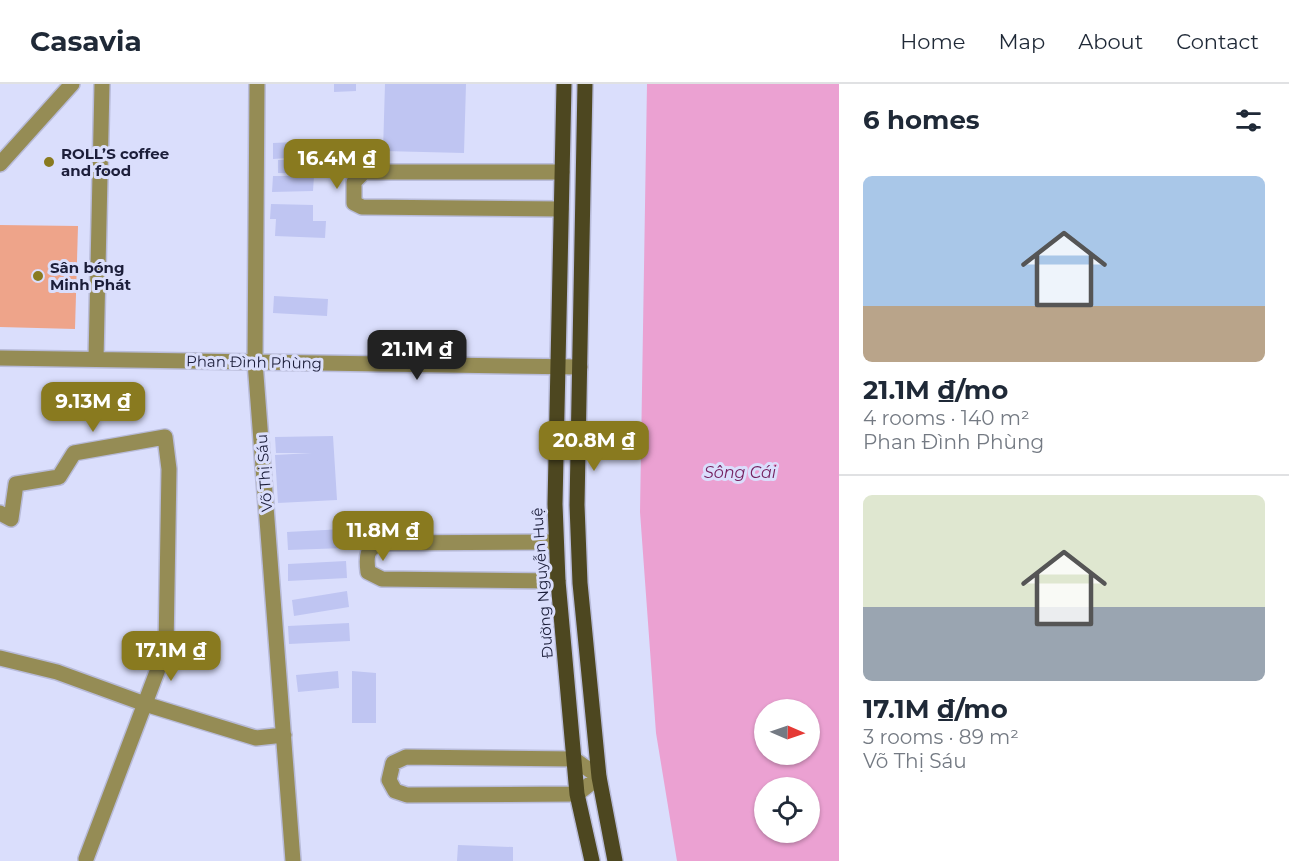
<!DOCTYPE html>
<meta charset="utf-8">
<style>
:root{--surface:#fff;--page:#f2f2f3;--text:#1f2937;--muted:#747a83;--line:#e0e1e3;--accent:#897a1f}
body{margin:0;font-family:Montserrat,sans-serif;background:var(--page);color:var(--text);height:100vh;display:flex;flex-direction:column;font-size:22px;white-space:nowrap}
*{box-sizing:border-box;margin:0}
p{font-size:20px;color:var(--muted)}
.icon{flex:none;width:33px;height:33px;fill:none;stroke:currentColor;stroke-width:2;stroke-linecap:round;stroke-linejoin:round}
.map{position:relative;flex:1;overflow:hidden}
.panel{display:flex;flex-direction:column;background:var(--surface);width:450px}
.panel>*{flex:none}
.needle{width:39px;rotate:92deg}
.tools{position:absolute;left:754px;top:615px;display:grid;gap:12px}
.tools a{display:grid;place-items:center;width:66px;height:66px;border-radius:50%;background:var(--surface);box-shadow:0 2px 4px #0004;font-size:30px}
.price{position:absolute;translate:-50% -51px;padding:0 14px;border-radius:12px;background:var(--accent);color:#fff;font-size:20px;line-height:39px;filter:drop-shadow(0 2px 3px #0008)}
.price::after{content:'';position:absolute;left:50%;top:36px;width:18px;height:14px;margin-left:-9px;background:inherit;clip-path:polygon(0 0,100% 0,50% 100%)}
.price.current{background:#222;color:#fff}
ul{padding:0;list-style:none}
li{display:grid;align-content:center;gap:12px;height:318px;padding:0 24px}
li+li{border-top:2px solid var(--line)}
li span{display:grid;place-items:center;height:186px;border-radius:9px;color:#555}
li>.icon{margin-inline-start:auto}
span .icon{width:108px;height:108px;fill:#fffc;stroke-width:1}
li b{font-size:26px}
h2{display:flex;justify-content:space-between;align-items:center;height:72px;padding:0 24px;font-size:26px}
header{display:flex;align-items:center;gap:36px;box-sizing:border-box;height:84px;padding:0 30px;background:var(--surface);border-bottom:2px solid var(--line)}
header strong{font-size:28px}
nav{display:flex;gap:33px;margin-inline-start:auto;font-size:21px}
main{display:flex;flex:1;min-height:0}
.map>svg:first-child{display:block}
</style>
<header>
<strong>Casavia</strong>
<nav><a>Home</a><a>Map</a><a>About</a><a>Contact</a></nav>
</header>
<main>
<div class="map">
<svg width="839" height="777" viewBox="0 0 839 777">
<rect width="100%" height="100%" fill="#dadefc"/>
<path fill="#eea48a" d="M0,141L78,142L75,245L0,243Z"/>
<path fill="#eba1d2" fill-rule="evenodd" d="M647,0H839V777H677L656,649L640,428ZM765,626H810V670H765ZM765,704H810V748H765Z"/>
<path fill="#bfc5f2" d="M334,0H356V7L334,8Z
M385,0H466L464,69L383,67Z
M318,57V72L273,75V59Z
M316,75L315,90L278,89V76Z
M273,92H314L313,107L272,108Z
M271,120L313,121V137H326L325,154L275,152L276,135H270Z
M274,212L328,215L327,232L273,229Z
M333,352L337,416L278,419L275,371L312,369H276L275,353Z
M344,445L345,464L288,466L287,448Z
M346,477L347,494L288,497V480Z
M347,507L349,523L294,532L292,516Z
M349,539L350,557L289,560L288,542Z
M338,587L339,604L298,608L296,591Z
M352,587L376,589V639H352Z
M458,761L513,763V777H457Z"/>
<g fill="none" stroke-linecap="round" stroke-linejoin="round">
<g stroke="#b8bbd9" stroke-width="18">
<path id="minor" d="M257,0L255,278L293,777
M0,80L72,0
M561,125L362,123L354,119V98L364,88H562
M0,274L580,283
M96,275L102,0
M0,429L11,435L16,400L59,393L74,369L165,353L169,385L166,564L86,775
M556,458L382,459C366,464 366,472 368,488L382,495L558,497
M0,574L57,588L145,620L256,654L284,651
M406,673L574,675L599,693L577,710L407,711L395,707L389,696L393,679Z"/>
</g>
<g stroke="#b8bbd9" stroke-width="18">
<path id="major" d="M564,0L555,420L558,497L577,710L592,777
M585,0L577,421L580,499L599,693L615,777"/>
</g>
<use href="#minor" stroke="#958c55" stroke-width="15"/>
<use href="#major" stroke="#4d4720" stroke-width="15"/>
</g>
<g fill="#897a1f" stroke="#dadefc" stroke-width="2">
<circle cx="49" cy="78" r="6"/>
<circle cx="38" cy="192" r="6"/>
</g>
<g text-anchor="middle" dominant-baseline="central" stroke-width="6" stroke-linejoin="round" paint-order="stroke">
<g font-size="15" font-weight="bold" fill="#1c1e3a" stroke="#dadefc" text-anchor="start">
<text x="61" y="69">ROLL’S coffee<tspan x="61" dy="17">and food</tspan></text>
<text x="50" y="183">Sân bóng<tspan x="50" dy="17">Minh Phát</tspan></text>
</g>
<g font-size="15" fill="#1c1e3a" stroke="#dadefc">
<text transform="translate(254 278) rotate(1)">Phan Đình Phùng</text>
<text transform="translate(264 389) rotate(-94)">Võ Thị Sáu</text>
<text transform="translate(542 499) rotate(-94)">Đường Nguyễn Huệ</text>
</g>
<g font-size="16" font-style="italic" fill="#74205f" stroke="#dadefc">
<text x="740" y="388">Sông Cái</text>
</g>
</g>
</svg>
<div class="tools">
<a><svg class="needle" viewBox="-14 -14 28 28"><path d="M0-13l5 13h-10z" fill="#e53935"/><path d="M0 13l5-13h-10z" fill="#747a83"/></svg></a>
<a><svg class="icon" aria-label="locate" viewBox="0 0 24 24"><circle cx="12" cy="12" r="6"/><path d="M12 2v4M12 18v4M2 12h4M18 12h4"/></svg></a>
</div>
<b class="price" style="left:337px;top:106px">16.4M ₫</b>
<b class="price current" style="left:417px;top:297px">21.1M ₫</b>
<b class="price" style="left:93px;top:349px">9.13M ₫</b>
<b class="price" style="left:594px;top:388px">20.8M ₫</b>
<b class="price" style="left:383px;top:478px">11.8M ₫</b>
<b class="price" style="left:171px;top:598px">17.1M ₫</b>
</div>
<section class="panel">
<h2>6 homes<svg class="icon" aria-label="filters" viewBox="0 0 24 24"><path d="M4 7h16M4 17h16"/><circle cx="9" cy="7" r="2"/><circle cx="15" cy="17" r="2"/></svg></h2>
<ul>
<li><span style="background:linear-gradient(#a9c7e8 70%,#b9a48a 0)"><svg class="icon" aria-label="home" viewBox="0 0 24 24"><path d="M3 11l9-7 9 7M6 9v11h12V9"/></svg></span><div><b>21.1M ₫/mo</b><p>4 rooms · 140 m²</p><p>Phan Đình Phùng</p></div></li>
<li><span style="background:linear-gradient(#dfe7d0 60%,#9aa5b1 0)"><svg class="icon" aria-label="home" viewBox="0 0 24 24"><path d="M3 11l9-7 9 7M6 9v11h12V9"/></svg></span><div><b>17.1M ₫/mo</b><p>3 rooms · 89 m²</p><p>Võ Thị Sáu</p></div></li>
</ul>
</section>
</main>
